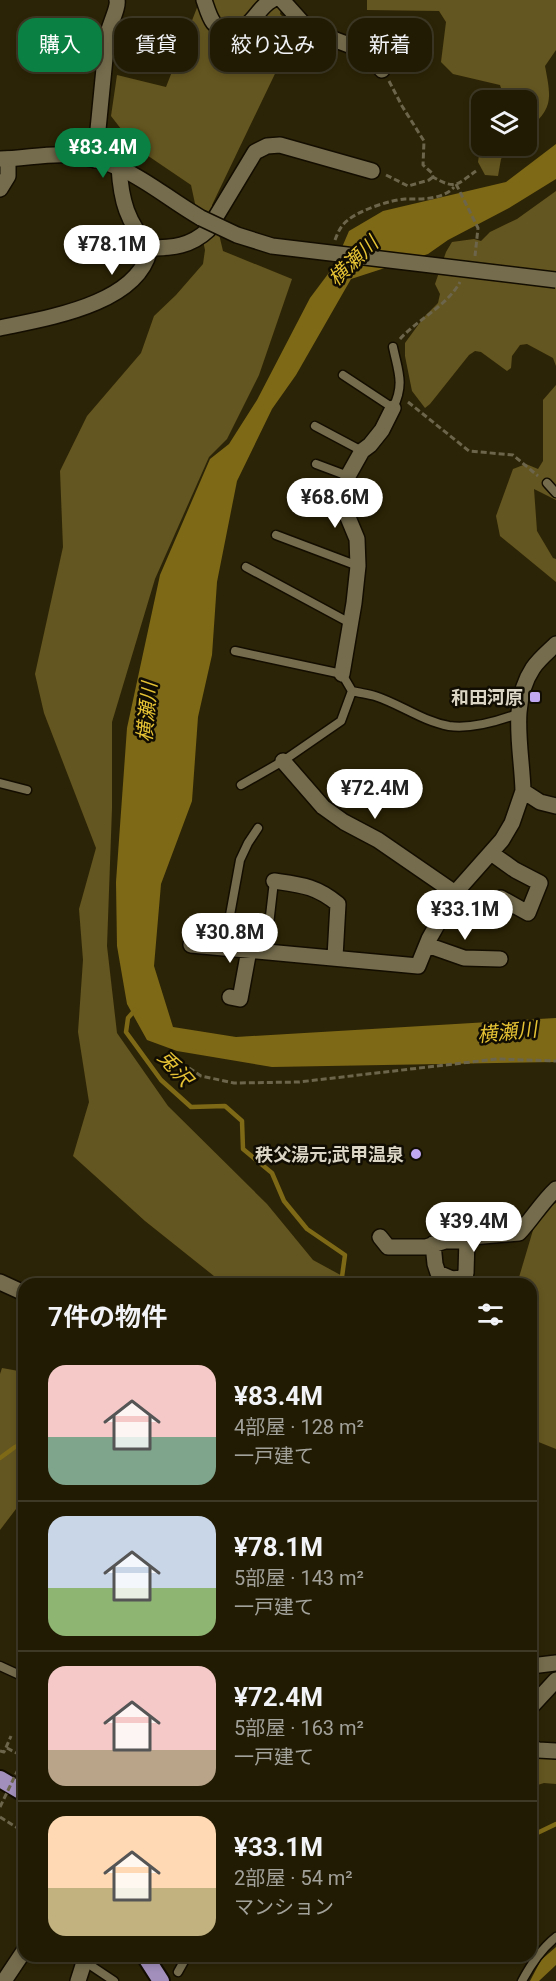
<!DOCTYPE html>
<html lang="ja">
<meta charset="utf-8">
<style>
:root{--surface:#211b04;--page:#2d2813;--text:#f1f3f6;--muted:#a2a19a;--line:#3e3926;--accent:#0b8043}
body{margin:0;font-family:Roboto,"Noto Sans JP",sans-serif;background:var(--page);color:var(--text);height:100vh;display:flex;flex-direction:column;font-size:22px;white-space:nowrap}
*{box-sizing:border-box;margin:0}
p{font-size:20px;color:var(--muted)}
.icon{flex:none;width:33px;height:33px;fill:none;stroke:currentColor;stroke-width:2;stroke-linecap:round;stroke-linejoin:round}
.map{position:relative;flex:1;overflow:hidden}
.sheet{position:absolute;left:18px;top:1278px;width:519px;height:684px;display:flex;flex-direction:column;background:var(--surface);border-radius:18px;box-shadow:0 3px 9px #0003,0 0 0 2px var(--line)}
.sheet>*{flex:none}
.hud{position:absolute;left:18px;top:18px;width:520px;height:54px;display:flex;gap:12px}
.fabs{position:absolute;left:471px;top:90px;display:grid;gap:12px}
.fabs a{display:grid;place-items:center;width:66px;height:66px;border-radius:12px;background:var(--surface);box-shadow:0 3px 9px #0003,0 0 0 2px var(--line);font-size:30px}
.price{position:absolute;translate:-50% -51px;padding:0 14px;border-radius:21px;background:#fff;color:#222;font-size:20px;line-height:39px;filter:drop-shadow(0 2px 3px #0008)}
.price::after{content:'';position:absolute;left:50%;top:36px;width:18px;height:14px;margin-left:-9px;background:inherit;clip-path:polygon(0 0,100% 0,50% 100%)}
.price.active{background:var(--accent);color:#fff}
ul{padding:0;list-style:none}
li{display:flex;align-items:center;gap:18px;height:150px;padding:0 30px}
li+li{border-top:2px solid var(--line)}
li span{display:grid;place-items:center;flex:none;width:168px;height:120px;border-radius:18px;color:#555}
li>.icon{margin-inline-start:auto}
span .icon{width:72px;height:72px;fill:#fffc;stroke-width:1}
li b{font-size:26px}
h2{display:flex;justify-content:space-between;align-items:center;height:72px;padding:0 30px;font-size:26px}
.chip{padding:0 21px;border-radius:18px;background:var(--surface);box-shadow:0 3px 9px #0003,0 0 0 2px var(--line);font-size:21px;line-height:54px}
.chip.active{background:var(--accent);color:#fff}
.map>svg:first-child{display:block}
</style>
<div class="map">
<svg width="556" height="1981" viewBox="0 0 556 1981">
<rect width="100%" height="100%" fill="#2c2406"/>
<path fill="#645620" d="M200,0H283L280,14L296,30L212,205L223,251L292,279L259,375L227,439L209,457L155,579L112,722V808L107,946L117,1033L168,1106L267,1204L313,1260L357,1284H224L145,1221L73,1156L89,1102L78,1032L83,960L79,909L96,848L44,713L35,674L63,547L60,471L87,416L141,353L154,316L176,295L203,264L205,250L191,185L135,147L111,116L117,75L166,87Z
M367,0H556V50L545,66C551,98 554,108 527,130L526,100H498L502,91L500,85L453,74L441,62L446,22L439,11L367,10Z
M481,142L482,146H510L501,159L498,176L485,175L478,162Z
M556,191V366L553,358L527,344L520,345L512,356L511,368L507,371L481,352L475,351L469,355L430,404L425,408L412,391L405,356V343L424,317L438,303L440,294L435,284L446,252L452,242L474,239L481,241L490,232L517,219Z
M556,385V500L534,489L537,531L553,558L556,559V582L500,536L496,516L513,469L526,464L538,469L543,461V400Z
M556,1203V1449L531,1439V1284H517L539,1210Z
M2,1368L24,1372V1505L16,1509L0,1530V1374Z
M556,1748V1784L544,1783L531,1787V1757Z"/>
<path fill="#7e6917" d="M556,144V179L509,208L448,240L428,254L351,279L296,375L272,409L237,481L217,582L212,655L198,717L192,801L161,884L154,966L173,1027L236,1037L556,1018V1062L272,1067L177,1051L147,1040L127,1004L117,946L116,882L127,728L160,575L210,459L229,444L257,400L310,298L334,266L349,231L383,211L506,182Z
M556,1947V1965L539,1981H530L541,1960Z"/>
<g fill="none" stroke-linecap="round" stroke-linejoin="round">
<path stroke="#7e6917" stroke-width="4.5" d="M135,1010L128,1018L126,1032L161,1080L191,1107L225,1106L242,1121L243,1149L272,1173L284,1201L307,1229L345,1255L341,1284
M0,1458L15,1447L24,1443
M531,1836L556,1824
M280,1958L282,1956"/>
<g stroke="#130d00" stroke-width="11">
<path id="service" d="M343,375L393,408C405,384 398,371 393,347
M315,426L362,451
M316,464L348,476
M547,483L556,493
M276,535L358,566
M246,567L350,623
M235,651L342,674L352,691
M0,783L27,790
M241,785L283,761L341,721L352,691C360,693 368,694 375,696C400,704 422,721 449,726C470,729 498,721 517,714
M224,948L240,860L248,843L258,828
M266,951L274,881
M0,1666L24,1677
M84,1961L114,1981
M178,1972L187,1956
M522,1981C531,1964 541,1949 556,1937"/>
</g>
<g stroke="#130d00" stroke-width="18">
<path id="minor" d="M204,0C209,14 212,31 230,30C237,30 243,29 248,24C257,16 262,5 272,0
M282,0L309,30L365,51L371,55L382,70
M95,160L107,38C108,27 119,8 117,0
M0,189L8,176V159
M150,248C173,248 191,246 208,230L255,152L267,146L280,145L372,171
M0,328C47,318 140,304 150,248C127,222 121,201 119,167
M556,644C549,651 539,659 533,668C509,704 522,750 523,791L540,802L556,806
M342,674L354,603L358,566L357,539L347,515L348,476L362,451L370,445L382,430L393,408
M283,761L323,807L344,822L378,840L455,893
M491,853L515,870L540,883L528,913L501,898
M274,881C302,885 316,886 338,904L335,957
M191,945L418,966L429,939L455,893L502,840L512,823L523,791
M427,945L464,958L500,959
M230,997L240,999L249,950
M380,1237L388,1247H426L445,1241H459L471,1237L519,1233C532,1219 542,1202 556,1189
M433,1244L435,1264L438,1273L452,1279L462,1278L466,1273L467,1238
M0,1282L24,1293
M531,1666L556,1663
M531,1747L538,1750L556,1751
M4,1981L24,1951
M78,1981L86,1956"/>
</g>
<g stroke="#130d00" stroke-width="18">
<path id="tertiary" d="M0,159C23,159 47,153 69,155C129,161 153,190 201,218
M531,1707L556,1680"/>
</g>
<g stroke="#130d00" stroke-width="20">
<path id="trunk" d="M0,1779L24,1793
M145,1956L161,1981"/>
</g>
<path stroke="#6c654c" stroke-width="3" stroke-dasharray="6 3" stroke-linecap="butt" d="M389,81L402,106L424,141L423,165L432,173L433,177C456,190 456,185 476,171
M386,175L408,186L429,180L433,177
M456,184L478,228L475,256
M335,240C338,232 341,225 348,220C360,210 390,200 405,199C421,199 443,200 454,187
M400,339C418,319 447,306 460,282
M408,402L469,451L513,455L538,476
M189,1068L201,1076L234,1083L299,1082L497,1059L556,1061
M7,1748L24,1757
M0,1751L4,1752L11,1736
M0,1817L24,1832"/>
<use href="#service" stroke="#756c4d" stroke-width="8"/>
<use href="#minor" stroke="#756c4d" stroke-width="15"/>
<use href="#tertiary" stroke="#756c4d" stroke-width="15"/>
<use href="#trunk" stroke="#a28fbc" stroke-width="16"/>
<g stroke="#130d00" stroke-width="18" stroke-linecap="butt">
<path id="tertiary-bridge" d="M201,218L237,235L272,246L556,280"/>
</g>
<path stroke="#6c654c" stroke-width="3" stroke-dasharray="6 3" stroke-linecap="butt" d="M0,1807L24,1757"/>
<use href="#tertiary-bridge" stroke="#756c4d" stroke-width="15"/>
</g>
<g fill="#c1a8f3" stroke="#110d03" stroke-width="2">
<rect x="529" y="691" width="12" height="12" rx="3"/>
<circle cx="416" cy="1154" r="6"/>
</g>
<g text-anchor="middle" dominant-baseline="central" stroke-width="5" stroke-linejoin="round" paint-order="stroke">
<g font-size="18" font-weight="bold" fill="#dad5c4" stroke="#110d03" text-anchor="end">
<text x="523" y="697">和田河原</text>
<text x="404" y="1154">秩父湯元;武甲温泉</text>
</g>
<g font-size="20" font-style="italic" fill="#e5c234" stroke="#110d03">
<text transform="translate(353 261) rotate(-44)">横瀬川</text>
<text transform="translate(147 712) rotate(-85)">横瀬川</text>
<text transform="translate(507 1032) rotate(-6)">横瀬川</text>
<text transform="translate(175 1068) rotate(48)">兎沢</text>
</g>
</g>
</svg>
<div class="fabs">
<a><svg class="icon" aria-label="layers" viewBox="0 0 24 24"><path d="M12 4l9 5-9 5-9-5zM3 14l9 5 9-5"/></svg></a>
</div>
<b class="price active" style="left:103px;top:179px">¥83.4M</b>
<b class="price" style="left:112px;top:276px">¥78.1M</b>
<b class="price" style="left:335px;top:529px">¥68.6M</b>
<b class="price" style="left:375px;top:820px">¥72.4M</b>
<b class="price" style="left:465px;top:941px">¥33.1M</b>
<b class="price" style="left:230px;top:964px">¥30.8M</b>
<b class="price" style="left:474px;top:1253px">¥39.4M</b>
<div class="hud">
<a class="chip active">購入</a>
<a class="chip">賃貸</a>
<a class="chip">絞り込み</a>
<a class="chip">新着</a>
</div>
<section class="sheet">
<h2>7件の物件<svg class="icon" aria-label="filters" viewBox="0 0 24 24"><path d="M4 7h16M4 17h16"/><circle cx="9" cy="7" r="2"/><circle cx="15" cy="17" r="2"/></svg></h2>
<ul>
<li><span style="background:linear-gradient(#f6c9c9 60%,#7fa58c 0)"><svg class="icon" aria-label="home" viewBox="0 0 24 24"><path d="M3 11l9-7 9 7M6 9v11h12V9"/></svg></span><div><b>¥83.4M</b><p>4部屋 · 128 m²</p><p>一戸建て</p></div></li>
<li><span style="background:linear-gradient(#c9d6e8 60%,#8fb573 0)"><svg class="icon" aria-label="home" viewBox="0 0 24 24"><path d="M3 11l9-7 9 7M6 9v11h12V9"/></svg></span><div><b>¥78.1M</b><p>5部屋 · 143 m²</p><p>一戸建て</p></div></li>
<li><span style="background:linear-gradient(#f6c9c9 70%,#b9a48a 0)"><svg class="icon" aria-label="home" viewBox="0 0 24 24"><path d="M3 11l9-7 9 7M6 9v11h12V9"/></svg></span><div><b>¥72.4M</b><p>5部屋 · 163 m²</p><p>一戸建て</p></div></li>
<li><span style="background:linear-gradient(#ffd9b3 60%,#c2b280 0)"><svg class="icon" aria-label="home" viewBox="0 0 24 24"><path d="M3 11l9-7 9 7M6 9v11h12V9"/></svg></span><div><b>¥33.1M</b><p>2部屋 · 54 m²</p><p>マンション</p></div></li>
</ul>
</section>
</div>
